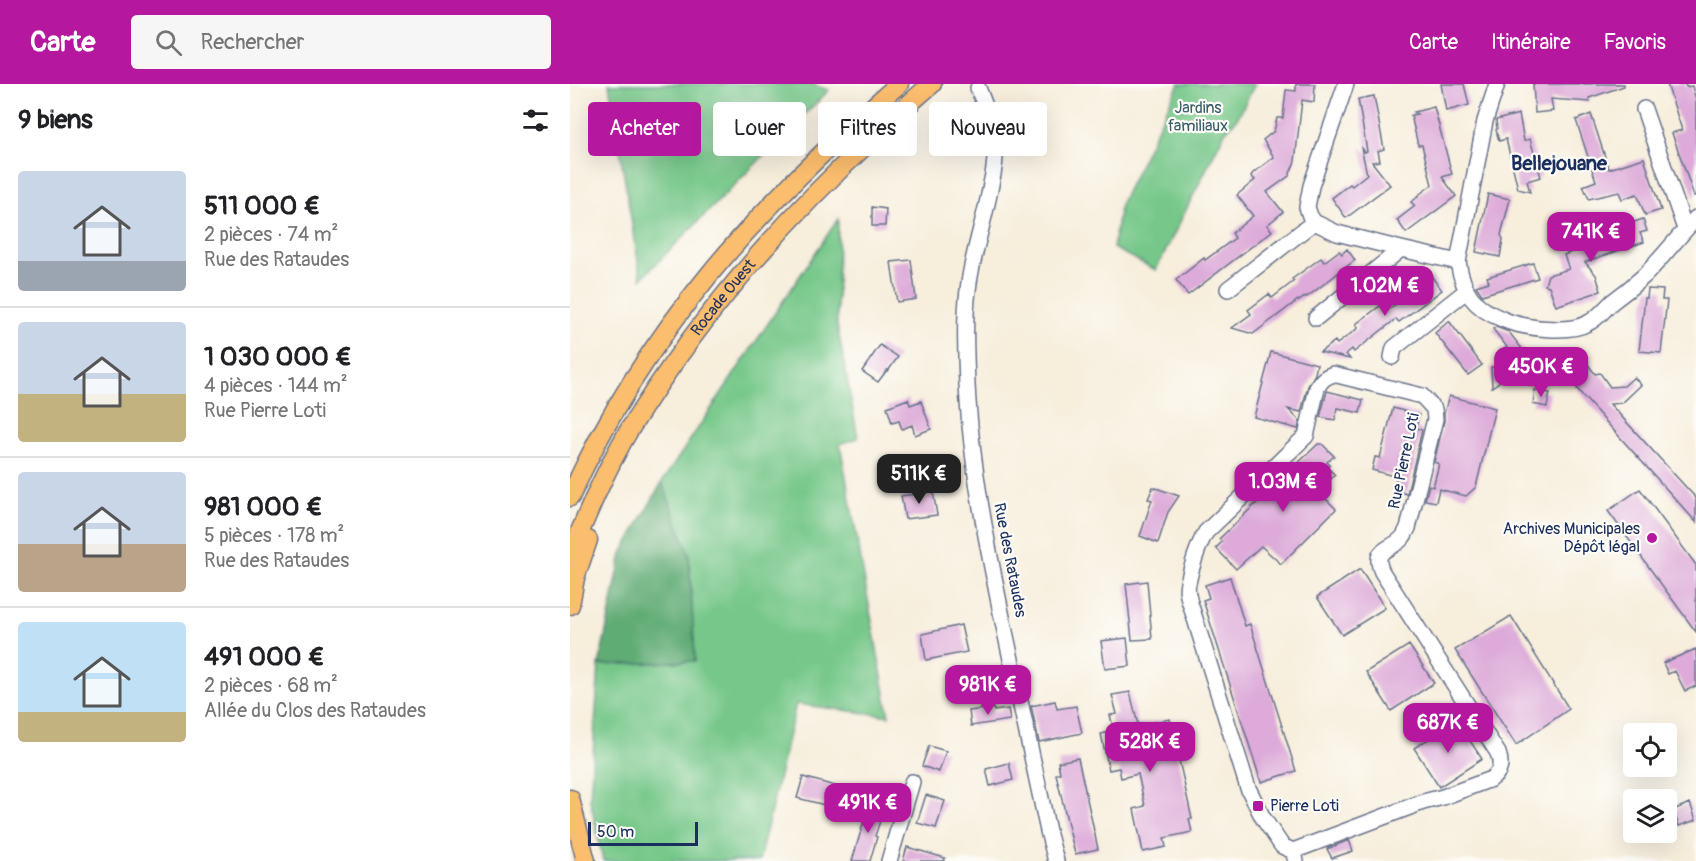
<!DOCTYPE html>
<html lang="fr">
<meta charset="utf-8">
<style>
:root{--surface:#fff;--page:#f6f6f6;--text:#202124;--muted:#757577;--line:#e0e0e0;--accent:#b5179e}
body{margin:0;font-family:Pangolin,sans-serif;background:var(--page);color:var(--text);height:100vh;display:flex;flex-direction:column;font-size:22px;white-space:nowrap}
*{box-sizing:border-box;margin:0}
p{font-size:20px;color:var(--muted)}
.icon{flex:none;width:33px;height:33px;fill:none;stroke:currentColor;stroke-width:2;stroke-linecap:round;stroke-linejoin:round}
.map{position:relative;flex:1;overflow:hidden}
.panel{display:flex;flex-direction:column;background:var(--surface);width:570px}
.panel>*{flex:none}
.top-card{position:absolute;left:18px;top:18px;width:570px;height:54px;display:flex;gap:12px}
.fabs{position:absolute;left:1053px;top:639px;display:grid;gap:12px}
.fabs a{display:grid;place-items:center;width:54px;height:54px;border-radius:6px;background:var(--surface);box-shadow:0 6px 24px #0002;font-size:30px}
.scale{position:absolute;left:18px;bottom:15px;width:110px;box-sizing:border-box;padding-left:6px;border:3px solid #1b2f5e;border-top:0;font-size:16px;line-height:21px;white-space:nowrap;color:#1b2f5e;-webkit-text-stroke:4px #fdfcf7;paint-order:stroke}
.price{position:absolute;translate:-50% -51px;padding:0 14px;border-radius:12px;background:var(--accent);color:#fff;font-size:20px;line-height:39px;filter:drop-shadow(0 2px 3px #0008)}
.price::after{content:'';position:absolute;left:50%;top:36px;width:18px;height:14px;margin-left:-9px;background:inherit;clip-path:polygon(0 0,100% 0,50% 100%)}
.price.on{background:#222;color:#fff}
ul{padding:0;list-style:none}
li{display:flex;align-items:center;gap:18px;height:150px;padding:0 18px}
li+li{border-top:2px solid var(--line)}
li span{display:grid;place-items:center;flex:none;width:168px;height:120px;border-radius:6px;color:#555}
li>.icon{margin-inline-start:auto}
span .icon{width:72px;height:72px;fill:#fffc;stroke-width:1}
li b{font-size:26px}
h2{display:flex;justify-content:space-between;align-items:center;height:72px;padding:0 18px;font-size:26px}
.tag{padding:0 21px;border-radius:6px;background:var(--surface);box-shadow:0 6px 24px #0002;font-size:21px;line-height:54px}
.tag.on{background:var(--accent);color:#fff}
header{display:flex;align-items:center;gap:36px;box-sizing:border-box;height:84px;padding:0 30px;background:var(--accent);color:#fff}
header strong{font-size:28px}
nav{display:flex;gap:33px;margin-inline-start:auto;font-size:21px}
.search{width:420px;height:54px;background:var(--page);display:flex;align-items:center;gap:15px;box-sizing:border-box;padding:0 21px;border-radius:6px;color:var(--muted);font-size:22px}
main{display:flex;flex:1;min-height:0}
.map>svg:first-child{display:block}
</style>
<header>
<strong>Carte</strong>
<div class="search"><svg class="icon" aria-label="search" viewBox="0 0 24 24"><circle cx="10" cy="10" r="6"/><path d="M15 15l6 6"/></svg>Rechercher</div>
<nav><a>Carte</a><a>Itinéraire</a><a>Favoris</a></nav>
</header>
<main>
<section class="panel">
<h2>9 biens<svg class="icon" aria-label="filters" viewBox="0 0 24 24"><path d="M4 7h16M4 17h16"/><circle cx="9" cy="7" r="2"/><circle cx="15" cy="17" r="2"/></svg></h2>
<ul>
<li><span style="background:linear-gradient(#c9d6e8 75%,#9aa5b1 0)"><svg class="icon" aria-label="home" viewBox="0 0 24 24"><path d="M3 11l9-7 9 7M6 9v11h12V9"/></svg></span><div><b>511 000 €</b><p>2 pièces · 74 m²</p><p>Rue des Rataudes</p></div></li>
<li><span style="background:linear-gradient(#c9d6e8 60%,#c2b280 0)"><svg class="icon" aria-label="home" viewBox="0 0 24 24"><path d="M3 11l9-7 9 7M6 9v11h12V9"/></svg></span><div><b>1 030 000 €</b><p>4 pièces · 144 m²</p><p>Rue Pierre Loti</p></div></li>
<li><span style="background:linear-gradient(#c9d6e8 60%,#b9a48a 0)"><svg class="icon" aria-label="home" viewBox="0 0 24 24"><path d="M3 11l9-7 9 7M6 9v11h12V9"/></svg></span><div><b>981 000 €</b><p>5 pièces · 178 m²</p><p>Rue des Rataudes</p></div></li>
<li><span style="background:linear-gradient(#bfe0f5 75%,#c2b280 0)"><svg class="icon" aria-label="home" viewBox="0 0 24 24"><path d="M3 11l9-7 9 7M6 9v11h12V9"/></svg></span><div><b>491 000 €</b><p>2 pièces · 68 m²</p><p>Allée du Clos des Rataudes</p></div></li>
</ul>
</section>
<div class="map">
<svg width="1126" height="777" viewBox="0 0 1126 777">
<rect width="100%" height="100%" fill="#fdfcf7"/>
<filter id="ink" filterUnits="userSpaceOnUse"><feTurbulence type="fractalNoise" baseFrequency=".0167" numOctaves="2"/><feDisplacementMap in="SourceGraphic" scale="12" xChannelSelector="R" yChannelSelector="G"/><feConvolveMatrix kernelMatrix="1 2 1 2 8 2 1 2 1" color-interpolation-filters="sRGB"/></filter>
<filter id="wash" filterUnits="userSpaceOnUse"><feTurbulence type="fractalNoise" baseFrequency=".008" numOctaves="4" result="noise"/><feDisplacementMap in="SourceGraphic" scale="24" xChannelSelector="R" yChannelSelector="G"/><feGaussianBlur stdDeviation="1.35" result="paint"/><feColorMatrix in="noise" values="0 0 0 0 0 0 0 0 0 0 0 0 0 0 0 0 0 1.4 0 .05"/><feComposite in="paint" operator="in"/></filter>
<g filter="url(#wash)">
<rect width="100%" height="100%" fill="#f7eedc"/>
<path fill="#76c789" stroke="#487b74" stroke-width="1.5" d="M39,0H241L259,6L71,195Z
M609,0H685L667,35L655,48L586,186L543,164L550,121Z
M268,135L267,241L288,354L270,360L319,632L226,620L189,777H33L20,715L29,581L125,577L119,471L92,398Z"/>
<path fill="#60ac75" stroke="#3e6e6a" stroke-width="1.5" d="M92,398L119,471L125,577L29,581L52,469Z"/>
<g id="blocks">
<path fill="#ddaad9" d="M726,0H745L744,18L732,16L725,77L719,92L697,108L713,128L697,141L702,147L618,211L606,196L634,174L635,176L665,154L662,149L683,132L667,111L685,96L681,92L683,89L704,73L693,56L704,47L707,34H713L716,6L726,7Z
M871,0H894L899,21L876,27Z
M963,0H1054V2L1019,14L1020,18L981,15L983,27L965,29Z
M1097,0H1115L1116,3L1122,2L1126,16V112H1124L1102,49L1112,46Z
M804,12L814,65L808,67L810,77L802,78L820,101L776,134L762,114L780,100L782,102L797,90L791,63L795,68L797,67L788,15Z
M864,23L882,90L872,93L886,112L836,149L827,136L845,122L841,118L848,113L847,112L862,101L852,61H848L841,31L847,30L844,28Z
M949,30L954,57L960,55L971,93L957,97L960,108L948,105L936,55L929,57L926,46L927,45L926,36Z
M1021,30L1039,85L1074,74L1091,126L1075,131L1067,110L1052,115L1049,108L1019,115L1013,102L1026,97L1006,36Z
M918,110L940,115L931,151L933,155L930,173L906,168Z
M302,123L316,125L315,142H302Z
M1073,135L1077,147L1070,149L1074,158L1015,178L1026,191L1031,207L986,222L979,202L975,201L978,191L999,185L994,171L1023,160L1021,153Z
M777,165L785,176L737,213L736,212L729,217L728,216L683,250L662,244L681,230L678,226L699,210L702,214L724,197L722,195L751,174L754,178L769,167L772,170Z
M341,176L346,215L327,218L321,178Z
M963,179L968,194L912,211L906,202L919,198L917,193Z
M854,193L857,197L862,193L872,206L829,238L826,235L784,268L782,265L776,270L780,275L750,268L765,257L767,260L788,244L786,240L814,219L819,225L841,209L838,204L842,201L838,196Z
M1078,205L1093,206L1092,216H1097L1091,269L1069,267L1075,214H1077Z
M879,237L912,281L898,291L865,249Z
M926,243L939,248L973,292L959,302L948,288L943,291L941,289L922,303L921,283H931L930,267L937,263L923,245Z
M310,261L328,273L318,287L317,286L308,298L292,287Z
M1008,267L1025,290L1030,289L1040,303L1054,302L1064,293L1071,301L1052,319L1040,320L1126,414V438L1012,311L990,281Z
M701,268L747,280L745,290L738,302L731,328L718,325L730,337L728,345L684,333Z
M965,306L980,309L977,323L963,320Z
M757,307L793,316L790,329L768,324L765,336L750,333Z
M879,312L925,324L906,403L896,412L869,405L866,418L855,416L859,401L863,403L869,380L864,378L874,337V329Z
M338,315L340,321L351,317L361,345L345,351L342,341L332,345L329,337L322,339L317,323Z
M823,324L849,331L846,344L852,346L837,410L823,406L827,393L802,386L805,373L810,374Z
M748,360H752L764,372L757,378L760,381L757,383L765,391L748,407L766,425L711,480L691,462L666,485L646,464L652,458L649,455Z
M583,403L609,412L598,428L588,459L570,452L582,416L578,415Z
M1070,405L1126,481V548L1038,427Z
M363,407L367,431L335,435L331,412Z
M790,485L815,524L772,551L747,513Z
M660,493L675,542L680,540L726,687L691,698L633,516L639,514L635,501Z
M577,497L582,555L562,556L556,500Z
M941,532L999,625L946,661L885,566Z
M391,541L397,568L356,576L352,550Z
M557,554L560,582L535,585L531,557Z
M839,561L864,599L821,627L796,588Z
M1126,565V602L1115,607L1105,587L1098,590L1093,579Z
M560,608L568,641L600,635L622,735H619L622,748L594,754L596,763L573,768L564,725L575,722L568,690L551,694L549,684L539,686L531,650L544,647L540,631L547,630L542,611Z
M485,617L487,625L506,622L512,649L469,658L461,622Z
M423,624L424,627L438,625L440,636L401,642L399,627Z
M887,637L912,675L869,703L844,664Z
M359,662L376,667L369,688L352,682Z
M508,674L528,765L505,770L486,690L490,689L488,678Z
M439,679L443,696L420,702L416,685Z
M233,693L265,702L259,722L227,714Z
M356,711L375,717L366,744L347,739Z
M1120,719L1126,736L1109,742L1103,726Z
M299,720L314,725L305,752L307,753L300,777H282Z
M779,756L783,767L762,774L757,765Z
M337,763L375,774L374,777H333Z"/>
</g>
</g>
<g filter="url(#ink)">
<use href="#blocks" fill-opacity="0" stroke="#68728a" stroke-width="1.5"/>
<g fill="none" stroke-linecap="round" stroke-linejoin="round">
<g stroke="#68728a" stroke-width="18">
<path id="minor" d="M927,0L915,37L888,178C893,208 904,224 932,235C952,244 999,250 1018,239C1027,235 1035,225 1042,218C1053,210 1064,201 1074,192C1092,174 1108,153 1126,134
M408,4C415,22 423,40 425,60C426,73 424,87 421,100C415,136 402,170 398,206C394,237 396,270 397,301C401,381 417,460 433,538C448,608 463,677 478,747L486,777
M1074,25L1115,145
M744,138L767,149L831,165L888,178
M658,205L744,138L740,132L737,123L741,102L776,0
M746,234L831,165
M822,273L824,264L896,207
M723,767L853,718L873,713L921,695C931,688 932,680 928,669L812,488C801,463 822,467 833,453C835,451 836,447 838,444L865,335L864,325L852,312L763,290C755,293 751,296 747,304L736,352L636,448C628,461 621,484 618,499C616,506 618,512 620,519L678,704L693,734L712,762L723,767L726,777
M319,777L342,698"/>
</g>
<g stroke="#68728a" stroke-width="21">
<g id="major">
<path d="M0,413C76,245 191,119 329,0"/>
<path id="s1" d="M0,472C17,430 35,387 58,348C126,237 206,143 302,55C322,36 341,17 362,0"/>
<path d="M0,521L5,494L18,456"/>
<path d="M0,715L16,777"/>
</g>
</g>
<use href="#minor" stroke="#fff" stroke-width="15"/>
<use href="#major" stroke="#fbbd6e" stroke-width="18"/>
</g>
</g>
<g fill="#b5179e" stroke="#fdfcf7" stroke-width="2">
<circle cx="1082" cy="454" r="6"/>
<rect x="682" y="716" width="12" height="12" rx="3"/>
</g>
<g text-anchor="middle" dominant-baseline="central" stroke-width="4.5" stroke-linejoin="round" paint-order="stroke">
<g font-size="16" fill="#365d6b" stroke="#fdfcf7">
<text x="628" y="24">Jardins<tspan x="628" dy="18">familiaux</tspan></text>
</g>
<g font-size="16" fill="#1b2f5e" stroke="#fdfcf7">
<text stroke="none"><textPath href="#s1" startOffset="302">Rocade Ouest</textPath></text>
<text transform="translate(834 377) rotate(-78)">Rue Pierre Loti</text>
<text transform="translate(440 476) rotate(79)">Rue des Rataudes</text>
</g>
<g font-size="16" fill="#1b2f5e" stroke="#fdfcf7" text-anchor="end">
<text x="1070" y="445">Archives Municipales<tspan x="1070" dy="18">Dépôt légal</tspan></text>
<text x="700" y="722" text-anchor="start">Pierre Loti</text>
</g>
<g font-size="20" font-weight="bold" fill="#1b2f5e" stroke="#fdfcf7">
<text x="989" y="79">Bellejouane</text>
</g>
</g>
</svg>
<div class="fabs">
<a><svg class="icon" aria-label="locate" viewBox="0 0 24 24"><circle cx="12" cy="12" r="6"/><path d="M12 2v4M12 18v4M2 12h4M18 12h4"/></svg></a>
<a><svg class="icon" aria-label="layers" viewBox="0 0 24 24"><path d="M12 4l9 5-9 5-9-5zM3 14l9 5 9-5"/></svg></a>
</div>
<div class="scale">50 m</div>
<b class="price" style="left:1021px;top:179px">741K €</b>
<b class="price" style="left:815px;top:233px">1.02M €</b>
<b class="price" style="left:971px;top:314px">450K €</b>
<b class="price on" style="left:349px;top:421px">511K €</b>
<b class="price" style="left:713px;top:429px">1.03M €</b>
<b class="price" style="left:418px;top:632px">981K €</b>
<b class="price" style="left:878px;top:670px">687K €</b>
<b class="price" style="left:580px;top:689px">528K €</b>
<b class="price" style="left:298px;top:750px">491K €</b>
<div class="top-card">
<a class="tag on">Acheter</a>
<a class="tag">Louer</a>
<a class="tag">Filtres</a>
<a class="tag">Nouveau</a>
</div>
</div>
</main>
